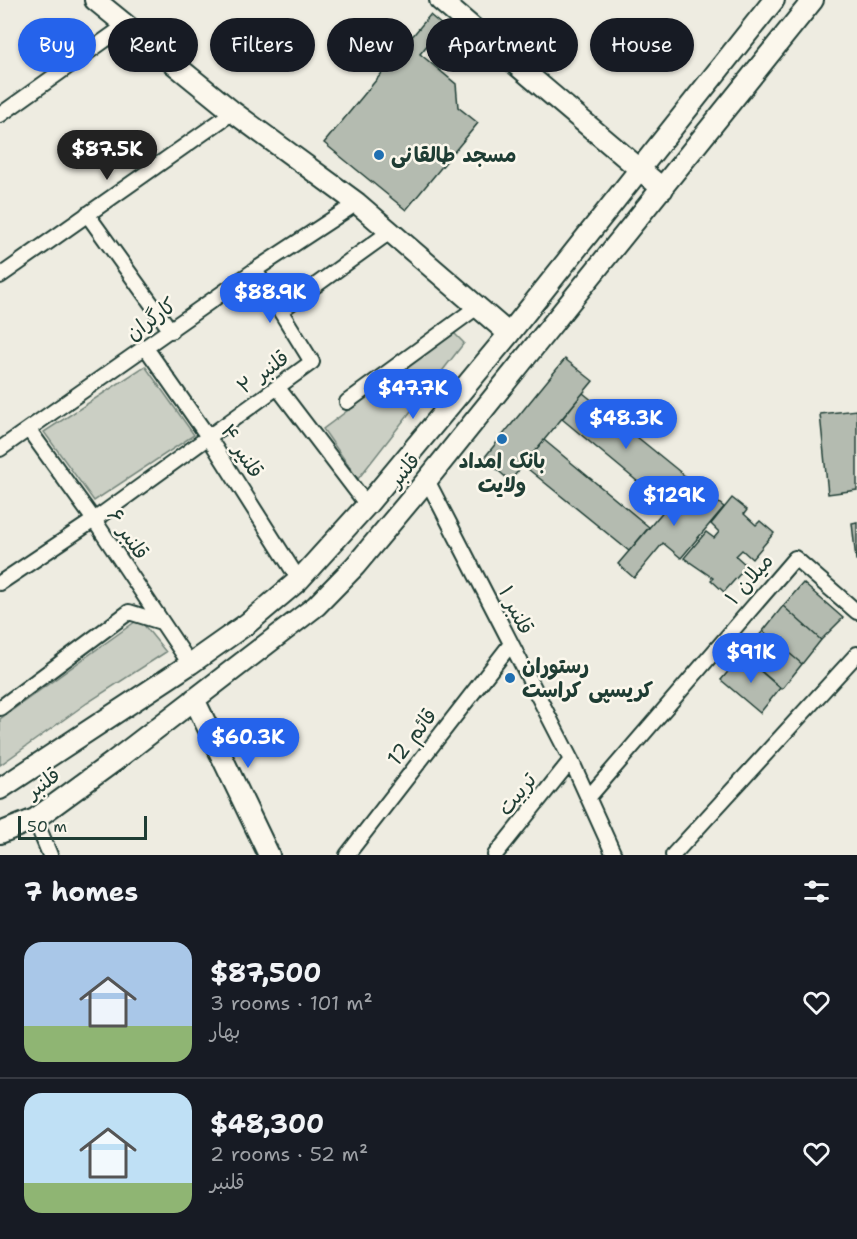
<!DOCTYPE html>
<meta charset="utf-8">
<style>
:root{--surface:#171b24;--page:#242831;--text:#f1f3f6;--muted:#9ea1a6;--line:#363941;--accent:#2563eb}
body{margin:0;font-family:"Shantell Sans","Playpen Sans Arabic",sans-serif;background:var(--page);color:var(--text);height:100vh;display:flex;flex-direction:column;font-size:22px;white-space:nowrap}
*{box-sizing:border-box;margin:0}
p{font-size:20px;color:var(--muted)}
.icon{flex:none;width:33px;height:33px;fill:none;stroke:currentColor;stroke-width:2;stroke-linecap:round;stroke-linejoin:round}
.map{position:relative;height:855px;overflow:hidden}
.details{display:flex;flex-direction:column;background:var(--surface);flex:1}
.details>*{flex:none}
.hud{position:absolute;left:18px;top:18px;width:822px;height:54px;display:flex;gap:12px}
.scale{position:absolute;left:18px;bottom:15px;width:129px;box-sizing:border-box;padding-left:6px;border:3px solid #1f3d34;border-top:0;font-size:16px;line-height:21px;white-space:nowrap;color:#1f3d34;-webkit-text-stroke:4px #fbf7ec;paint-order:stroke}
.price{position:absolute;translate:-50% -51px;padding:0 14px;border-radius:21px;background:var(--accent);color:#fff;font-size:20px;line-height:39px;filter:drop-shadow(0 2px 3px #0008)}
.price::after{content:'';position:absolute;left:50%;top:36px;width:18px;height:14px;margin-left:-9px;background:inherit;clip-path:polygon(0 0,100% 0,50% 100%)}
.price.active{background:#222;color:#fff}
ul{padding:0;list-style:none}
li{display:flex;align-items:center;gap:18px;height:150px;padding:0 24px}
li+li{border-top:2px solid var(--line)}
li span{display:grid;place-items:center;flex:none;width:168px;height:120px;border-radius:18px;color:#555}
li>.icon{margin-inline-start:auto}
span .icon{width:72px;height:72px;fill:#fffc;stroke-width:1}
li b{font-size:26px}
h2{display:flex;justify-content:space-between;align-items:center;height:72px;padding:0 24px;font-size:26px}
.tag{padding:0 21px;border-radius:27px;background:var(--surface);box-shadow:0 2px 4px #0004;font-size:21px;line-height:54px}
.tag.active{background:var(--accent);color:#fff}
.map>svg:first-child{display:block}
</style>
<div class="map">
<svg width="857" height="855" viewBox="0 0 857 855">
<rect width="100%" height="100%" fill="#eeece1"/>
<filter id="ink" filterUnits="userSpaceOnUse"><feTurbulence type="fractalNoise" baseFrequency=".0167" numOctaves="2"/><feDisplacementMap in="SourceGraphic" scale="12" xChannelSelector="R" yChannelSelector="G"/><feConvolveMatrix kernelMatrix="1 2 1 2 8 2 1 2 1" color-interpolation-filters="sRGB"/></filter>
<g filter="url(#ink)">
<path fill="#cbcfc4" stroke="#75867c" stroke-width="1.5" d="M453,332L464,343L358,479L323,429Z
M145,366L194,435L94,501L44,432Z
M139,619L166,652L87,703L0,765V719Z"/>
<path fill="#b4bbb0" stroke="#1f3d34" stroke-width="1.5" d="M430,15L443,26L420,54L456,84L458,107L478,123L406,210L324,143Z
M565,359L593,381L510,481L484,458Z
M583,393L690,480L667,506L562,419Z
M857,410V490L828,494L820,414Z
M544,440L649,527L629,551L523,465Z
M690,480L724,507L681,558L663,543L634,578L618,564Z
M732,498L747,510L744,514L756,525L760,521L774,533L752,559L742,550L736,556L747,566L724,592L711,580L713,578L684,558L706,532L714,538L719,532L711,524Z
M857,522V560H856L852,523Z
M803,583L843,618L821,640L783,606Z
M783,606L821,640L802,664L763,631Z
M763,631L802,664L782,689L742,655Z
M742,655L780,688L760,713L721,680Z"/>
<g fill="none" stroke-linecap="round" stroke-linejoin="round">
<g stroke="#1f3d34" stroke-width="18">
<path id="street" d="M0,115L126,25
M87,214L171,331
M0,276L233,112
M280,311L391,231
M146,348L209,438L299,580
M278,388L367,505
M347,402L477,307
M29,430L94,520L190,664
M0,449L255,270L357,203
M427,480L571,760L614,855
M0,583L94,520L312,362L255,270
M0,708L129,612L161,622
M588,798L795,558L857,612
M35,819L50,855
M347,855L510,645
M495,855L571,760
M673,855L857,654"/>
</g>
<g stroke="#1f3d34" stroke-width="24">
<path id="secondary" d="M95,0L233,112L357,203L509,334
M440,0L663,189
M194,699L269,855
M0,789L190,664L248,623L299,580L367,505L509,334L774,0
M0,833L35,819L113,762L316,606L355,566L427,480L813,0"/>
</g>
<use href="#street" stroke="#fbf7ec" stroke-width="14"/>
<use href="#secondary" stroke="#fbf7ec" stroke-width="20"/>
</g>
</g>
<g fill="#1f6fb2" stroke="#fbf7ec" stroke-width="2">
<circle cx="379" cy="155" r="6"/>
<circle cx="502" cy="439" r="6"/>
<circle cx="510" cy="678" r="6"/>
</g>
<g text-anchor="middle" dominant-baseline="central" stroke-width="5" stroke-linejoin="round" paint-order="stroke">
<g font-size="21" font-weight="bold" fill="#1f3d34" stroke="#fbf7ec" text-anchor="start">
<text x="391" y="155">مسجد طالقانی</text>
<text x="502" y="461" text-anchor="middle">بانک امداد<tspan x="502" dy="24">ولایت</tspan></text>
<text x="522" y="666">رستوران<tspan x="522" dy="24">کریسپی کراست</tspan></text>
</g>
<g font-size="21" fill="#1f3d34" stroke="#fbf7ec">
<text transform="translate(151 319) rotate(-36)">کارگران</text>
<text transform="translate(263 372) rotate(-36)">قلنبر ۲</text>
<text transform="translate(242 451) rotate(57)">قلنیر ۴</text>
<text transform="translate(404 470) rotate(-50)">قلنبر</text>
<text transform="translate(128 534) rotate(56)">قلنبر ۶</text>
<text transform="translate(749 579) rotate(-49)">میلان ۱</text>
<text transform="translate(516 610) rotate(63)">قلنبر ۱</text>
<text transform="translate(412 737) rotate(-52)">قائم 12</text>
<text transform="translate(43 783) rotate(-36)">قلنبر</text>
<text transform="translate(517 794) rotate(-51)">تربیت</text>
</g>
</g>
</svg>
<div class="scale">50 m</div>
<b class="price active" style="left:107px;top:181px">$87.5K</b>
<b class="price" style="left:270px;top:324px">$88.9K</b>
<b class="price" style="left:413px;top:420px">$47.7K</b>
<b class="price" style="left:626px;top:450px">$48.3K</b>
<b class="price" style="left:674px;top:527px">$129K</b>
<b class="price" style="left:751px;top:684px">$91K</b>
<b class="price" style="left:248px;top:769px">$60.3K</b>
<div class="hud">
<a class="tag active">Buy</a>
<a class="tag">Rent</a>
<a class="tag">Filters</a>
<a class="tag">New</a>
<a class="tag">Apartment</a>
<a class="tag">House</a>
</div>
</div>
<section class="details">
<h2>7 homes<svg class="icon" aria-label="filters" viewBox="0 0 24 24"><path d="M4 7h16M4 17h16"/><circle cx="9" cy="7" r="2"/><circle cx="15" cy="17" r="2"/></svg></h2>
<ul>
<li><span style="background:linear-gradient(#a9c7e8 70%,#8fb573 0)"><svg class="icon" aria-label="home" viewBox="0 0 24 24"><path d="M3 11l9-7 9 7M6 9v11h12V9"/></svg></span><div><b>$87,500</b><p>3 rooms · 101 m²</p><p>بهار</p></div><svg class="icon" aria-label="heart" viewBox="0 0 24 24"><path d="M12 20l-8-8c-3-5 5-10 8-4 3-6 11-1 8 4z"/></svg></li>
<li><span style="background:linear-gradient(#bfe0f5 75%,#8fb573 0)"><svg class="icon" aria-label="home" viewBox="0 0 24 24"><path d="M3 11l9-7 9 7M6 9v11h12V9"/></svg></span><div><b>$48,300</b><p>2 rooms · 52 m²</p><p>قلنبر</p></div><svg class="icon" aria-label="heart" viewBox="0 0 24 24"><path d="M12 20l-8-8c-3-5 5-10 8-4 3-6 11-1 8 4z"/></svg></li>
</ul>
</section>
